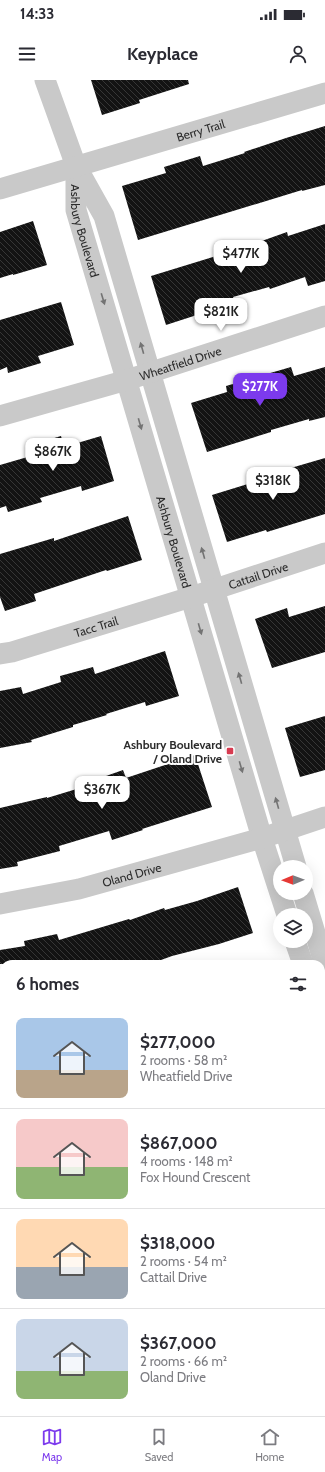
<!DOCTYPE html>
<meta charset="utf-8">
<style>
:root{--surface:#fff;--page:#f7f7f7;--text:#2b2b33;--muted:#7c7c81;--line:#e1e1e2;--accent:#7c3aed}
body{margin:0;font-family:Cabin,sans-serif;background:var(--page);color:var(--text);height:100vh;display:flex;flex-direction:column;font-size:15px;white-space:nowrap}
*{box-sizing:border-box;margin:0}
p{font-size:13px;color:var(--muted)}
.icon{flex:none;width:22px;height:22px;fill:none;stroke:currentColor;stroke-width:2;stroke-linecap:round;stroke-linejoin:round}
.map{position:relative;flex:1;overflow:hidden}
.sheet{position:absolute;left:0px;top:880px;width:325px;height:456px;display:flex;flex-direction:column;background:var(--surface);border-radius:12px 12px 0 0;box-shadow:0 4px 16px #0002}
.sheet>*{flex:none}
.needle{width:26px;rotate:269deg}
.buttons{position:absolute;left:273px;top:780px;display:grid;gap:8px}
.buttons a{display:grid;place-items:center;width:40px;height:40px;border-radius:50%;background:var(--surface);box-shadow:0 4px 16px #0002;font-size:20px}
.price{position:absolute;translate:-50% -34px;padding:0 9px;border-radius:8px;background:#fff;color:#222;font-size:13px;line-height:26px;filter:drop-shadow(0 1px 2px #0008)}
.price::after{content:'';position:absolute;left:50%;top:24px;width:12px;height:9px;margin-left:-6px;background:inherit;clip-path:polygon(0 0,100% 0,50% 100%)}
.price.selected{background:var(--accent);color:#fff}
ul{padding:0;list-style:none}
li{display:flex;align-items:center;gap:12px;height:100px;padding:0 16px}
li+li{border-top:1px solid var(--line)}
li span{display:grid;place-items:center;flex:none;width:112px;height:80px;border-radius:8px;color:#555}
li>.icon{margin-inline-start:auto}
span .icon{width:48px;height:48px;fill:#fffc;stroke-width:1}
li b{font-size:17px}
h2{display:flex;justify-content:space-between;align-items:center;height:48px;padding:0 16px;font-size:17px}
.status{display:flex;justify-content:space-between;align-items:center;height:28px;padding:0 20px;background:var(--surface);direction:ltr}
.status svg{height:11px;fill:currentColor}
header{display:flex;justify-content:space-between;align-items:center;height:52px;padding:0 16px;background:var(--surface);font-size:18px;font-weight:800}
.menu{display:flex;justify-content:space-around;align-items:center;height:56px;border-top:1px solid var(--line);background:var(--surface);font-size:11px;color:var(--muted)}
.menu a{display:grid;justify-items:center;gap:2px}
.menu .selected{color:var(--accent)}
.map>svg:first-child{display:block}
</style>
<div class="status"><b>14:33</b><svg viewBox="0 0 49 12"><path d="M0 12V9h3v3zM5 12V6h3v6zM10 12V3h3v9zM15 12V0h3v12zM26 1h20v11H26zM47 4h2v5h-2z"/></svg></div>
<header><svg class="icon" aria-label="menu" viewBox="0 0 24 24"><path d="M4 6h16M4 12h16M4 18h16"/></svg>Keyplace<svg class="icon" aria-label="person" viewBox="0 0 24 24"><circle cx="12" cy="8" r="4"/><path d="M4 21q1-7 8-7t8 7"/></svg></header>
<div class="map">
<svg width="325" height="1336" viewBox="0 0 325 1336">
<defs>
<pattern id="building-back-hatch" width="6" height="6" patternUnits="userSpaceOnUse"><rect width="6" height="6" fill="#131313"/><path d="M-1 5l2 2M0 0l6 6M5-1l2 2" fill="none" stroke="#363636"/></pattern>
</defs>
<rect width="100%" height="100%" fill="#fff"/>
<path fill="url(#building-back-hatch)" d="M91,0H188L189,4L139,20L140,23L102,35Z
M325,46V105L302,111V110L138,160L122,106L166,93L164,87L200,76L203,86L245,73L244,72L286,58Z
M33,141L47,185L13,195V194L0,198V152Z
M325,144V201L308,206L305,197L270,209L269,207L233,217L236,226L204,236L203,233L166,245L151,196L239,169L287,152L288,156Z
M61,222L74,265L38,276L41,283L8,293L7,287L0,290V240Z
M291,287L294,296L325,287V337L309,341V339L271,350V352L207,372L191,323L227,312L226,306Z
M61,356L64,367L101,356L114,401L82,411L81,406L40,418L42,422L8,432L6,426L0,428V385L31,376L28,366Z
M325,378V434L267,452L266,450L227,462L212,415L251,403L250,400Z
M128,436L142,480L107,491L106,490L34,514L36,521L5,531L0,517V474L54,458V461Z
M325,526V572L272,588L255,539L287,528L289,537Z
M165,571L179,616L146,626L145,622L106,634L107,635L73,645V647L31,660L32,662L0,668V611L21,607L23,614L61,602L60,596L93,587L95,594Z
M325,636V690L300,697L285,648Z
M195,675L212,727L142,749L143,750L112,760L109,751L59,766L60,771L17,782L18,786L0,789V728L47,717V718L93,704L92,701L123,690L126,698Z
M238,807L253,853L219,864L172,876L150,884H0V870L25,866L24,861L57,854L59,860L129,839L130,840L164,828L165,830L197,821Z"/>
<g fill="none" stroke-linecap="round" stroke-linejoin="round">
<g stroke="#c9c9c9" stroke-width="21">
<path d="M45,0L76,86L104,136L296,787"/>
<path id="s1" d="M76,89V130L262,758L287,835"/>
<path id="s2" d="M0,109L325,13"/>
<path id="s3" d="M0,336L127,300L325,236"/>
<path id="s4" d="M0,574L12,572L191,517L325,473"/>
<path d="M303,813L325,886"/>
<path id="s5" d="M0,824L79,809L262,758L325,737"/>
<path d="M295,861L303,884"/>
<path d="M321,936L325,944"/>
<path d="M321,975L325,974"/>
<path d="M0,1054H4"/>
<path d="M321,1268L325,1270"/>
<path d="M0,1305L4,1304"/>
</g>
</g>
<defs><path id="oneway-solid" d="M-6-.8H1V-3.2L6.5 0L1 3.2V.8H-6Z"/></defs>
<g fill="#737373">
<use href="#oneway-solid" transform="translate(103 219) rotate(73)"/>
<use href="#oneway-solid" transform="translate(142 268) rotate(-106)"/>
<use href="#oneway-solid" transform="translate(140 344) rotate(74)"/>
<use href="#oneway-solid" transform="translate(203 473) rotate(-106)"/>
<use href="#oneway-solid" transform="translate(200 549) rotate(74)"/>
<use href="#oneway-solid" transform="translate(240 598) rotate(-106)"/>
<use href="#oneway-solid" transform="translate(241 687) rotate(74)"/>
<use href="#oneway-solid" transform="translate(277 723) rotate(-106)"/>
</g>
<rect fill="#d73b50" stroke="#fff" stroke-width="1.5" x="226" y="667" width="8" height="8" rx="2"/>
<g text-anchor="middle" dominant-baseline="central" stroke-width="4" stroke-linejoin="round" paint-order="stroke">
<g font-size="12" fill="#2c2c2c" stroke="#fff">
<text stroke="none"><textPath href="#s2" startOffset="209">Berry Trail</textPath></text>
<text stroke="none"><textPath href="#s1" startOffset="63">Ashbury Boulevard</textPath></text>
<text stroke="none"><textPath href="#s3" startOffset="188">Wheatfield Drive</textPath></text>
<text stroke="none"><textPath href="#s1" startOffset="387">Ashbury Boulevard</textPath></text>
<text stroke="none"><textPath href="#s4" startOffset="270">Cattail Drive</textPath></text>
<text stroke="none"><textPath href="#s4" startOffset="100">Tacc Trail</textPath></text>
<text stroke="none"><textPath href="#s5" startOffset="135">Oland Drive</textPath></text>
</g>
<g font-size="12" font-weight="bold" fill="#2c2c2c" stroke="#fff" text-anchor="end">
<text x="222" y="664">Ashbury Boulevard<tspan x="222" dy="14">/ Oland Drive</tspan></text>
</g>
</g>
</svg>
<div class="buttons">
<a><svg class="needle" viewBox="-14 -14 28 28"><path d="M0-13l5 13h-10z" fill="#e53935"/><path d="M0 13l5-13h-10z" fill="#7c7c81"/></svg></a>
<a><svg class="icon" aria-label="layers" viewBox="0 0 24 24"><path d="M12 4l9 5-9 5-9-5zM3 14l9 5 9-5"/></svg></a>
</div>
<b class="price" style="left:241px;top:194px">$477K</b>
<b class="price" style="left:221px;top:252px">$821K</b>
<b class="price selected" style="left:260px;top:327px">$277K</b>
<b class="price" style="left:53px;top:392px">$867K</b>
<b class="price" style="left:273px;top:421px">$318K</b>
<b class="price" style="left:102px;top:730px">$367K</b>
<section class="sheet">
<h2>6 homes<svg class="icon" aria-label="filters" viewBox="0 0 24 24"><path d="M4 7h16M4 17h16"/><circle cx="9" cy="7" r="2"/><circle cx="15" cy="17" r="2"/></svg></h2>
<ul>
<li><span style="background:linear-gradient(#a9c7e8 65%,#b9a48a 0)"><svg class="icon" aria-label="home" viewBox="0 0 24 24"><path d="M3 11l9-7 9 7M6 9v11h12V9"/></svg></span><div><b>$277,000</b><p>2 rooms · 58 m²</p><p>Wheatfield Drive</p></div></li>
<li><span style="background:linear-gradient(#f6c9c9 60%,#8fb573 0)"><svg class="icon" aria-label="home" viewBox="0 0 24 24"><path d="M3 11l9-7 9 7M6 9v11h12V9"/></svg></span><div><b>$867,000</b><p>4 rooms · 148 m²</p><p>Fox Hound Crescent</p></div></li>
<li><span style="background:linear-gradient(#ffd9b3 60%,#9aa5b1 0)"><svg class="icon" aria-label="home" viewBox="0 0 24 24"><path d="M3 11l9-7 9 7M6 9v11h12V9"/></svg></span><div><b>$318,000</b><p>2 rooms · 54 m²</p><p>Cattail Drive</p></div></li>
<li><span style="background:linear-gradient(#c9d6e8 65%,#8fb573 0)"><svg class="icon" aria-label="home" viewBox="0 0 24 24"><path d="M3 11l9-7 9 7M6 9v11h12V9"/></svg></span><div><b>$367,000</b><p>2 rooms · 66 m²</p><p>Oland Drive</p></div></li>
</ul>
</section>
</div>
<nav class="menu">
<a class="selected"><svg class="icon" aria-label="map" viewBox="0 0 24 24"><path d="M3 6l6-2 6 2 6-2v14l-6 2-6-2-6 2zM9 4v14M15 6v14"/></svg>Map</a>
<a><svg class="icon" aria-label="saved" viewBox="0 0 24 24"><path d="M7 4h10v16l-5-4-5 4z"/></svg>Saved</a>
<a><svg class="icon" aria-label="home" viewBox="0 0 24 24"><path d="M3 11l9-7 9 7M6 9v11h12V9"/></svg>Home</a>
</nav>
